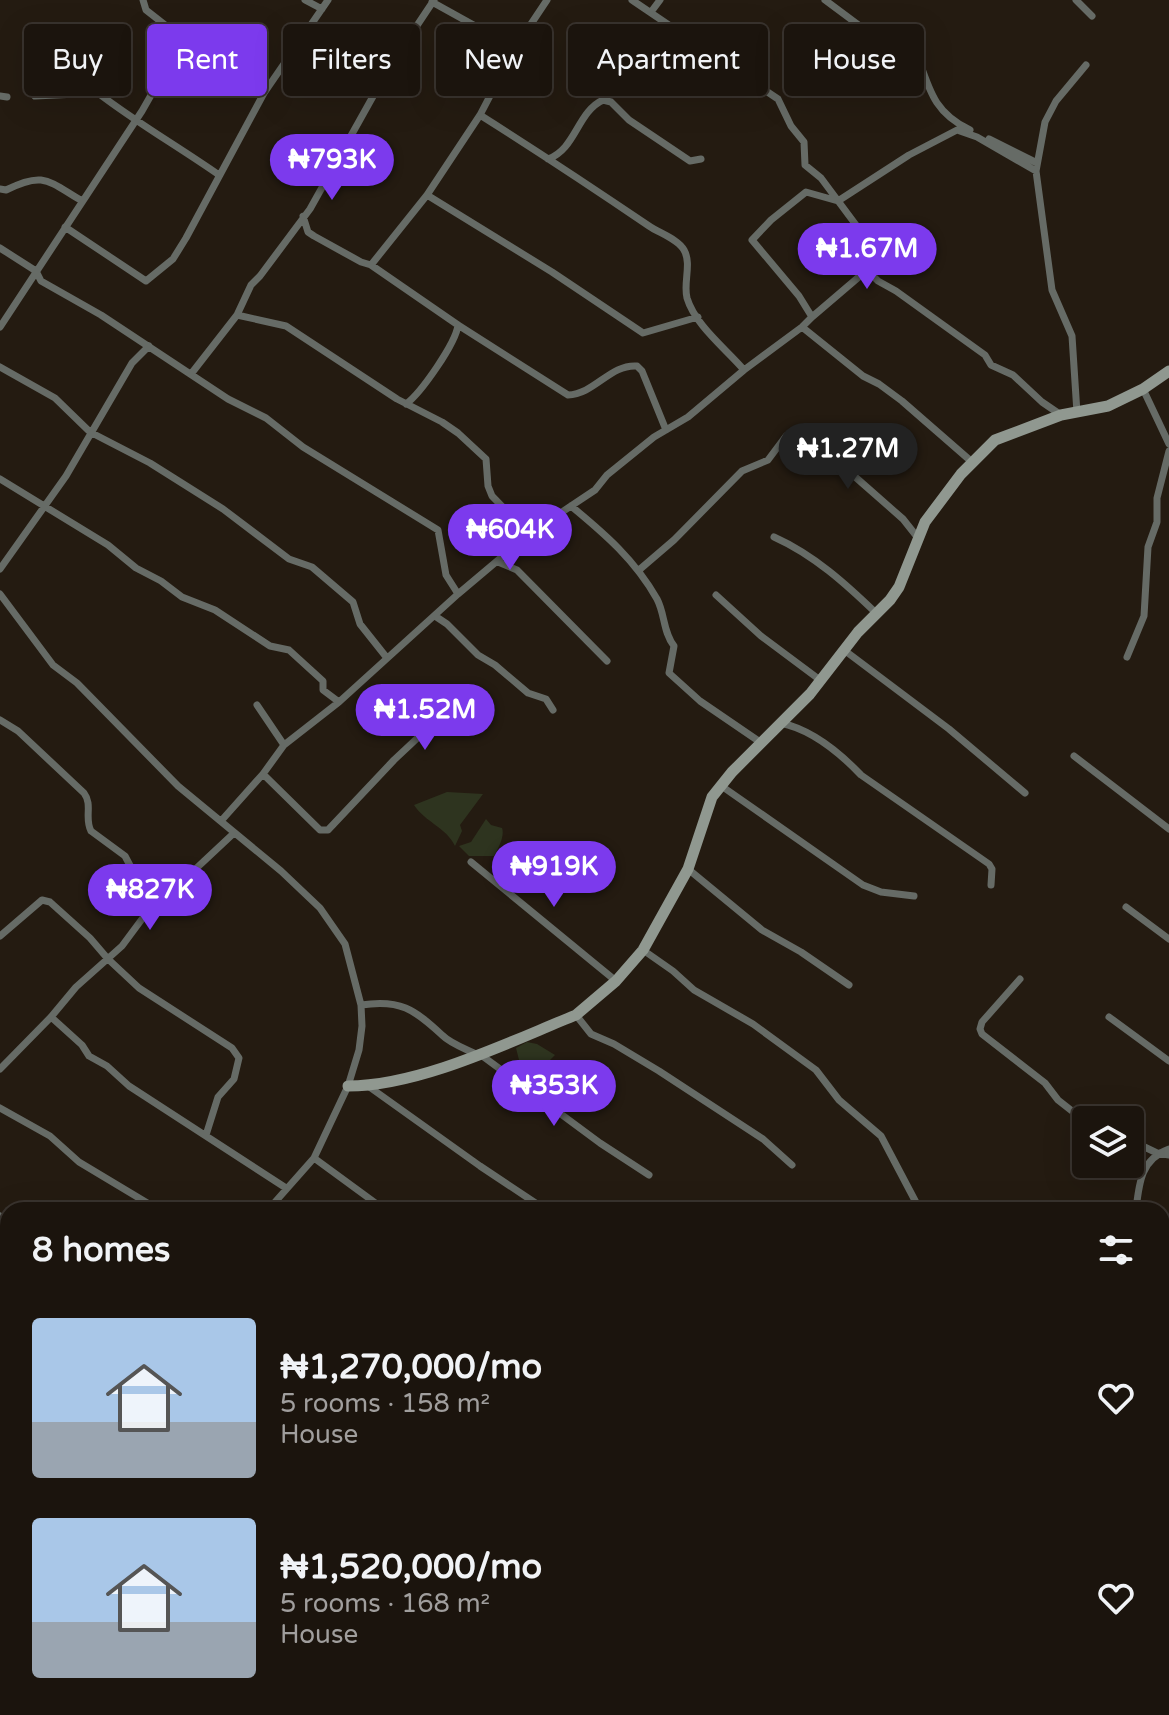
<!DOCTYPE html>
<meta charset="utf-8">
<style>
:root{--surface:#1b140d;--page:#28211b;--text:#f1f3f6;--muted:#a09e9d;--line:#39332e;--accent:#7c3aed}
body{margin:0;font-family:"Varela Round",sans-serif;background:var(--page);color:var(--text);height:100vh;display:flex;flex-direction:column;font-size:30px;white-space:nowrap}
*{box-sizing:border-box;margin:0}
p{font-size:26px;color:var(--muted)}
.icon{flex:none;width:44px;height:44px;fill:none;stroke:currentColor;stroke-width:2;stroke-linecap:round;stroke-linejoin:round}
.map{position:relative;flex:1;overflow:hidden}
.side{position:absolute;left:0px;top:1202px;width:1170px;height:514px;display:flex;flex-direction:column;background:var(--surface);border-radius:24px 24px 0 0;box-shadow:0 8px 32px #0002,0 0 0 2px var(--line)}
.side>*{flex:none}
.hud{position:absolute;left:24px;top:24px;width:1122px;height:72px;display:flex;gap:16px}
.tools{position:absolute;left:1072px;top:1106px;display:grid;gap:16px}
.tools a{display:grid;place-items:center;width:72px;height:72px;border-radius:8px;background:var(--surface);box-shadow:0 8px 32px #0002,0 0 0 2px var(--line);font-size:40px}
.price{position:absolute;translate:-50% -68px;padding:0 18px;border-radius:28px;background:var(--accent);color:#fff;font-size:26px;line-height:52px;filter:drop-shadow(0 2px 4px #0008)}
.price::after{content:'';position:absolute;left:50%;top:48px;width:24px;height:18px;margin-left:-12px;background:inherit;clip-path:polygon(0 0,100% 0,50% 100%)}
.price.on{background:#222;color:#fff}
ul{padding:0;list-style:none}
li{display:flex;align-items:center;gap:24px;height:200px;padding:0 32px}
li span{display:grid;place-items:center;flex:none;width:224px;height:160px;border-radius:8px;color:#555}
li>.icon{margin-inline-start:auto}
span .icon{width:96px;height:96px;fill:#fffc;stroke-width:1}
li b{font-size:34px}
h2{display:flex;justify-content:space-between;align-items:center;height:96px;padding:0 32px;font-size:34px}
.pill{padding:0 28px;border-radius:8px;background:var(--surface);box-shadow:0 8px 32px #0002,0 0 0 2px var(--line);font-size:28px;line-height:72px}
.pill.on{background:var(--accent);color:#fff}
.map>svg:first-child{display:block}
</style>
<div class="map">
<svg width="1169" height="1715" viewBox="0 0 1169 1715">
<rect width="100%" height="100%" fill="#241b11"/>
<path fill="#2e341f" d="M447,792L483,794L460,825L462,831L455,846C446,827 426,823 414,805Z
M486,819L491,825L502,828C505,836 498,849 494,856H469L459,846L471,842Z
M527,1042L537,1044L555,1055L541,1069L519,1060L516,1048Z"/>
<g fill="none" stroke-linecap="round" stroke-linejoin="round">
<path stroke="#666b66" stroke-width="7" d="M305,0L322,9
M632,0L778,99L791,126L804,142L805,165L821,178L856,225L876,239L879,251L867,270L812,317
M825,0L868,32
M1076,0L1092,16
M432,2L515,48
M651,12L660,0
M183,39C215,45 237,85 270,83
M918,57C930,92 935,113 970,130
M0,96L7,97
M35,96L98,93C137,123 179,147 219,175
M480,115C537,151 593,188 649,226C659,233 678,239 684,250C692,264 683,283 687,298C695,325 726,349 744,370
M989,139L1037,163
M548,159C576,149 577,112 603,100L611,102L629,120L690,161L701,159
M0,189L6,190C44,171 48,181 82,201
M427,195L552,272L643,333L698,317
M303,216L308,232L314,236L361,262L371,265L458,325L568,395C595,394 610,364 637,366L642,371L666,430
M65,227L146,281L173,259L186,238L264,93L328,0
M0,248L36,271L41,281L101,315L228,399L266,418L303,447L438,530L446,575L458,594
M371,265L427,195L480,115L515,48L547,0
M867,270L878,281L896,291L985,355L991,365L1013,375L1042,402L1061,415
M237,315L286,326L397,399L442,422L458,433L486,459L488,486L492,496L529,534
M0,327L142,111L183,39L146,10L143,0
M802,327L863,376L879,384L902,401L972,462
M0,367L55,398L90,432L150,463L223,509L289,559L312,567L353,602L360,624L387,658
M191,374L237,315L251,285L260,276L310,209L390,66L434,0
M1143,389L1169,444
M406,404C421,393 456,343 458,325
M1077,413L1072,336L1052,290L1036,171L1045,122L1056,101L1086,65
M0,479L108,545L136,568L161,581L182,597L215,610L270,646L289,650L323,681V690L339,702
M571,506C605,534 635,560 657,599C665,614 663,632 674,646L669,673L700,701L760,742
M774,537C814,555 846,584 877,614
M498,562L517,570L607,661
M0,569L66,476L132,363L149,346
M639,570L674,540L742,471L768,460L786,436L853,475L903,519L918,538
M0,594L53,665L77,683L178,786L281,871L320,908L345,944L361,1005L362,1026L359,1050L348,1086L314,1158L268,1210
M716,595L761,636L820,680
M435,616L447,624L478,655L495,665L528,693L546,699L553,710
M844,650L949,729L1025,793
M1127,657L1144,616L1148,547L1157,522V498L1169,451
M257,705L284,745
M0,720L18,731L84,793C93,805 84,818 91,831L125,856L153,909
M780,723C811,729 839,752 861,775L989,864L992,869L991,885
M1074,756L1169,829
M263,774L320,830H328L394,760L442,715
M720,785L863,885L881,892L914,896
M221,821L263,774L284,745L339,702L458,594L529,534L595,490L607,475L654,437L688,417L744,370L802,327L812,317L799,296L752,240L771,220L806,192L838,201L909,155L957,130L977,137L1036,171
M471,862L616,981
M688,869L762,930L801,952L849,985
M1126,907L1169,939
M0,936L42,900L50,902L90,938L108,959L139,988L232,1048L239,1058L234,1079L218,1097L206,1135
M643,950L673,971L694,990L753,1024L816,1070L839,1100L881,1136L920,1210
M1020,979L982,1022L980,1029L982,1034L1045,1083L1058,1100L1086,1122
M361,1005C400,999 414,1009 442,1035C451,1044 466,1049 476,1054
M576,1015L591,1034L614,1044L659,1071L763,1139L792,1165
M51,1017L82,1045L89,1056L107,1066L129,1086L286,1188
M1109,1017L1169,1061
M481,1055L600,1143L649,1175
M0,1069L51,1017L76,987L122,946L145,915L176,891L187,877L234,833
M368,1086L480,1166L546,1210
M0,1108L50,1136L79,1162L159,1210
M1130,1140L1157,1153L1169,1155
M314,1158L385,1210
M1136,1210C1139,1183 1141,1159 1169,1149
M0,1216L8,1222
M1162,1246L1169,1247
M0,1321L8,1327
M1162,1339L1169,1340
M0,1427L8,1417
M0,1512L8,1516
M0,1604L8,1592
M1162,1632L1169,1512
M0,1663L8,1668
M79,1708L93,1715
M139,1708V1715
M190,1708L210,1715
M224,1708L227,1715
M645,1708L652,1715
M241,1715L269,1708
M545,1715V1708
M860,1715V1708
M1005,1715L1006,1708
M1066,1715V1708
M1158,1715V1708"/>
<path stroke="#909890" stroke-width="11" d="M348,1086C420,1086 509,1042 576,1015L616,981L643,950L688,869L712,797L732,772L810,694L858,632L890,600L899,587L925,522L961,474L995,440L1061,415L1108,406L1143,389L1169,371"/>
</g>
</svg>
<div class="tools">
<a><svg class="icon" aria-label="layers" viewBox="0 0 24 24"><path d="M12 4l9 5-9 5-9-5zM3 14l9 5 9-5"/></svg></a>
</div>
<b class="price" style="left:332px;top:202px">₦793K</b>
<b class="price" style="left:867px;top:291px">₦1.67M</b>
<b class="price on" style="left:848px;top:491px">₦1.27M</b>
<b class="price" style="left:510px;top:572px">₦604K</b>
<b class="price" style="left:425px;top:752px">₦1.52M</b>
<b class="price" style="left:554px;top:909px">₦919K</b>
<b class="price" style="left:150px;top:932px">₦827K</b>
<b class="price" style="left:554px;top:1128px">₦353K</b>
<div class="hud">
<a class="pill">Buy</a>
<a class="pill on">Rent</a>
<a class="pill">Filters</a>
<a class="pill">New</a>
<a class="pill">Apartment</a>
<a class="pill">House</a>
</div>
<section class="side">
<h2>8 homes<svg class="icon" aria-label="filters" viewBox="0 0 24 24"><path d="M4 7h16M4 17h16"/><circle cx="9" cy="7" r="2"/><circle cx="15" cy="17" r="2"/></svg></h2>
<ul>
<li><span style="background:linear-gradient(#a9c7e8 65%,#9aa5b1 0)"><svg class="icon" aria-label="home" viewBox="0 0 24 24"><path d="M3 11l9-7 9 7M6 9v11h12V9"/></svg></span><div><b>₦1,270,000/mo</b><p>5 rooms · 158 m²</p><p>House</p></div><svg class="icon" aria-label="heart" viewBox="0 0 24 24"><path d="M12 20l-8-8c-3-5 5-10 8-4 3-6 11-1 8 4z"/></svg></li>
<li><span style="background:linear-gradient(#a9c7e8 65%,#9aa5b1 0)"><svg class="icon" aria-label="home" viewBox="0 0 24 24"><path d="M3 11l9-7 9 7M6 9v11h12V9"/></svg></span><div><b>₦1,520,000/mo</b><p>5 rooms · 168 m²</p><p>House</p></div><svg class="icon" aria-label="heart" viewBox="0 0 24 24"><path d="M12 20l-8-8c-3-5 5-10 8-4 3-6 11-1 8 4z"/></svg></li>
</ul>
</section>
</div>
